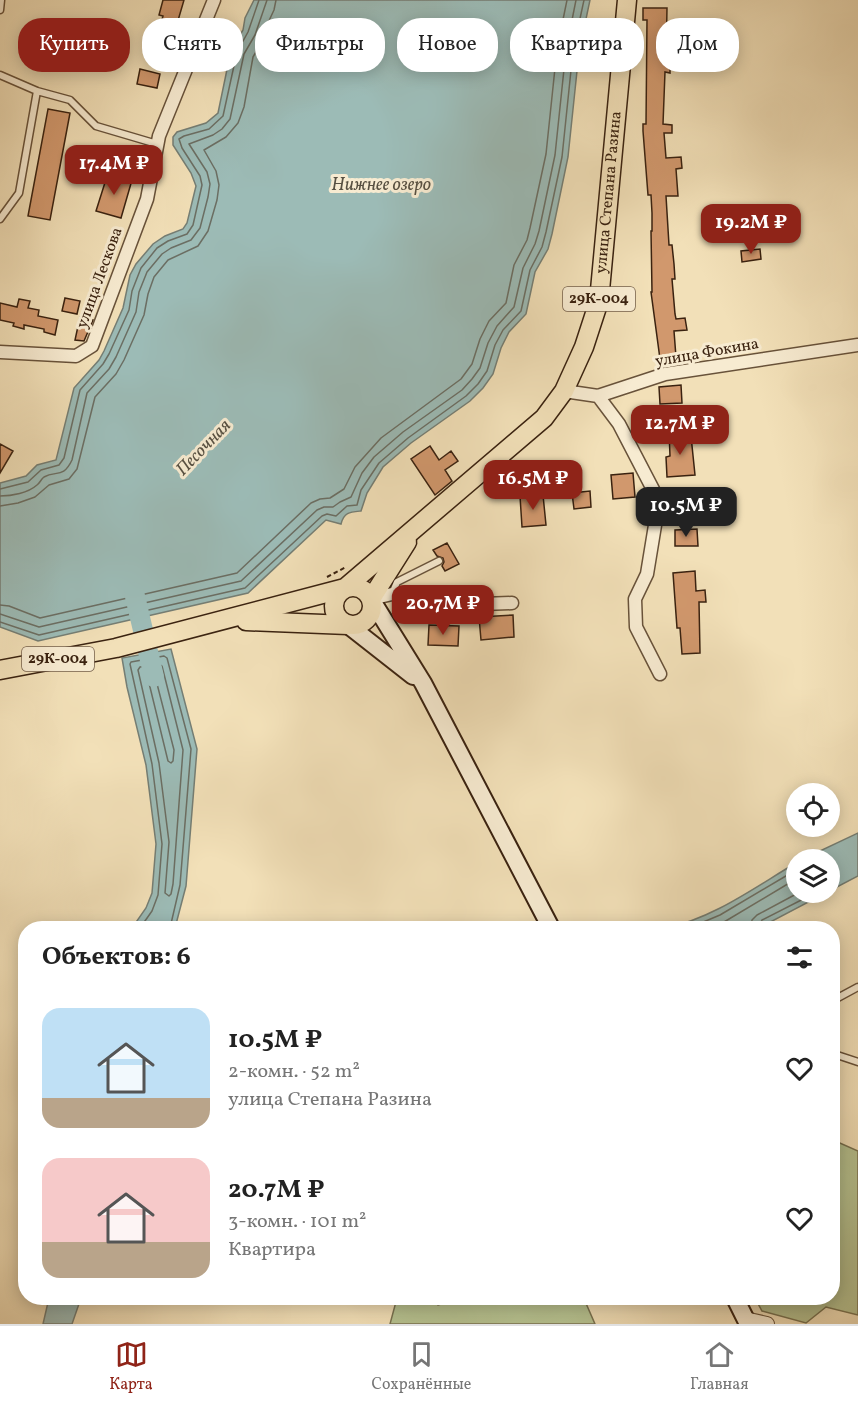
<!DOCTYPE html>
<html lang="ru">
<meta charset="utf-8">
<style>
:root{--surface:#fff;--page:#f2f2f2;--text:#222;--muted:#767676;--line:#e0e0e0;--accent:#8f2418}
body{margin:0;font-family:Vollkorn,serif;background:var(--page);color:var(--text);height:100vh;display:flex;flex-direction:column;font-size:22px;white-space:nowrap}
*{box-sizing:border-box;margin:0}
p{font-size:20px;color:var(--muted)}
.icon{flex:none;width:33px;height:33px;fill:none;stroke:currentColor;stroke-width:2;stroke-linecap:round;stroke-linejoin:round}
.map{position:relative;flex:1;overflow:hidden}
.panel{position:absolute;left:18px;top:921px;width:822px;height:384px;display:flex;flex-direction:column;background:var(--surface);border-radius:24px;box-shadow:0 3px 15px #0003}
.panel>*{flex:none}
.hud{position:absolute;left:18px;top:18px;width:822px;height:54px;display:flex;gap:12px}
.tools{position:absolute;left:786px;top:783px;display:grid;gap:12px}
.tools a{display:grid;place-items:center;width:54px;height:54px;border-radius:50%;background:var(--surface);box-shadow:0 3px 15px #0003;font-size:30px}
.price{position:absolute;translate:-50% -51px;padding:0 14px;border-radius:12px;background:var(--accent);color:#fff;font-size:20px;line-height:39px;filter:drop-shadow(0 2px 3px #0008)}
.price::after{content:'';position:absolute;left:50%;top:36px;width:18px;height:14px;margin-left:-9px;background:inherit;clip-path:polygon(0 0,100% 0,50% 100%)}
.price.on{background:#222;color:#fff}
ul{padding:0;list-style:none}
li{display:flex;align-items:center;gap:18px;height:150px;padding:0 24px}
li span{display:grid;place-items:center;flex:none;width:168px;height:120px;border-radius:18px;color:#555}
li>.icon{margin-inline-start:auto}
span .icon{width:72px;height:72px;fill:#fffc;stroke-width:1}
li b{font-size:26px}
h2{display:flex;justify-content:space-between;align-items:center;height:72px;padding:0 24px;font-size:26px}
.chip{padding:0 21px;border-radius:24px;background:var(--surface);box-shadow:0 3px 15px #0003;font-size:21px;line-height:54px}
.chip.on{background:var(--accent);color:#fff}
.dock{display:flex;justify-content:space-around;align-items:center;height:84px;border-top:2px solid var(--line);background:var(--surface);font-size:16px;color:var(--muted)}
.dock a{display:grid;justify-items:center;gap:3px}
.dock .on{color:var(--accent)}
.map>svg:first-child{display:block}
</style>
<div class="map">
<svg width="858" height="1324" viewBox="0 0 858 1324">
<rect width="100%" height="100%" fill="#f2e0b8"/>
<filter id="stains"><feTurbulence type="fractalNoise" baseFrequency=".00333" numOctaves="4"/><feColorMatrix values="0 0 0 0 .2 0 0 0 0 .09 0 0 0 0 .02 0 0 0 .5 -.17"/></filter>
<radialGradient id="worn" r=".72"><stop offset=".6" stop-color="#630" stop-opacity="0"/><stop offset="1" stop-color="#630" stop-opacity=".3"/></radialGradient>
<path fill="#b6c392" stroke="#787251" stroke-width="1.5" d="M833,1140L858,1151V1315L826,1307L806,1323L762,1311L755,1298H832Z
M397,1298H435L438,1305L458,1298H591L585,1301L595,1324H390Z"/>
<path fill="#9cbbb6" stroke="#757e74" stroke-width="1.5" d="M254,0H590L579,52L568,157L552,234L548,249L535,272L526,314L509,332L501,348L493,374L483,388L470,401L411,443L383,467L367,493L361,511C350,512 344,512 341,524L326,520L248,593L38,641L0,627V483L26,476L37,465L56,460L74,388L99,360L104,351L123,308L130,275L136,264L153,244L165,236L183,229L187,223L196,186L191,173L173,145V137L177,132L206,123L218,113L231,50L243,30L245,18Z
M171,649L197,749L186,886L175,928H132L146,908L152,893L156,844L146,765L127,687L122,658Z
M858,833V876L759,928H666C714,918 755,887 796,863V892H830V860L803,859Z
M49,1298H81L72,1324H43Z"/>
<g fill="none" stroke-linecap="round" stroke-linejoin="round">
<path stroke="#6b6e63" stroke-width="1.5" d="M0,489L28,482L41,470L59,465L64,458L80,390L103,364L109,354L129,310L132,291L141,268L157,248L168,241L187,234L193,225L202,185L200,176L182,148L179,139L184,136L209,129L223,116L237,52L248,32L259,0
M0,496C12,496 28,493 37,485C40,483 41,479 44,477C56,470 63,479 72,460L87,393L109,369L116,357L136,312L139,292L147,272L162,254L171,248L191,240L200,228L208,197L210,184L207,172L189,144L213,135L222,129L230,119L244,54L255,35L267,0
M0,506L18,503L35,497L49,485L69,479L77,469L95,397L116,374L124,360L144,315L148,294L154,277L168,260L198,246L208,231L217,200L219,185L216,171L204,150L226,137L238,123L244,107L253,57L264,38L267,25L274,10L276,0
M0,605L9,606L40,618L237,573L311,503L320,499L330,498L344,489L355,467L381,438L461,379L472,364L480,339L489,321L506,303L514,265L527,240L530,228L546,154L557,49L567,0
M0,614L39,627L241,581L317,510L324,507H333L340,502L351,497L362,473L374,457L403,432L462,390L472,379L480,368L488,343L497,326L514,307L523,268L535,244L539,231L555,155L566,50L576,0
M0,622L39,635L245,588L322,516L327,514L336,516L347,506L357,505L361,490L379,463L408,438L466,396L478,384L487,371L495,345L503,330L521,311L530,270L542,247L546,232L562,157L573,51L584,0
M159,664L162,666L183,750L173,884L171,894L169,896L165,893L169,842L159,763L138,670L140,667Z
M151,674L155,676L174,750L173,761L171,763L168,761L149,683L148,677Z
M140,928L152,911L158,895L162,844L152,764L130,664L131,662L164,656L167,658L191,749L180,885L170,928
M689,928L720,915L796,870
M708,928L724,922L796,879
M751,928L752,920L757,915L800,892
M758,928L762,920L817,892"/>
<path stroke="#9cbbb6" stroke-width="20" d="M134,592L154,677"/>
</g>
<path fill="#d1986d" stroke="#3a2210" stroke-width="1.5" d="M163,0H184L172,41L157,36L163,16L159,15Z
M643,8H667L666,60H670V73L665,72L663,124L672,125V133H664L666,158L681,157L682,168L676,169L678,196H666L669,245H672L674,264L675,279H672L675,314L676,319L685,318L687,330L674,331L676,357L660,359L651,292H652L651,231H652V213L651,195H648L643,131V124H646L647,20H643Z
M140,69L160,74L157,88L137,84Z
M48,109L70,113L50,220L28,216Z
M108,173L132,180L121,218L96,211Z
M760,249L761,259L742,262L741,251Z
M65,298L80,301L77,314L62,311Z
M19,299L30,301L28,308L39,310L38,316L58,320L55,335L44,332V329L24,325V329L13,326L14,323L0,320V303L17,307Z
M80,317L93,320L84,341L75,340Z
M681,385L682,403L660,404L659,387Z
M679,430V437L691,436L695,475L667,477L666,457L670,456L669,431Z
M0,444L13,451L0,473Z
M430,446L439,460L451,451L458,461L445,470L452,481L435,495L411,459Z
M633,473L635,497L613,499L611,475Z
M590,491L591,507L574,509L572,493Z
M543,495L546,525L522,527L520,496Z
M697,529L698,546H675V530Z
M447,543L459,564L445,571L442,566L444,562L443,558L437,556L433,550Z
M695,571L696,591L705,590L706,602H699L700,653L682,654L680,628H677L673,573Z
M513,615L514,637L481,640L479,617Z
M429,625L459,626L458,646L428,645Z"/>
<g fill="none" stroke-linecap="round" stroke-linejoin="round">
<g stroke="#68523a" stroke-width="9">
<path id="service" d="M0,10L1,0
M0,75L37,91L19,193L0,219
M37,91L70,100L96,126L157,144
M392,594L397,582L439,561
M832,1001L858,987
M832,1049L834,1054L858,1062"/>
</g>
<g stroke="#68523a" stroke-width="15">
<path id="minor" d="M0,352L76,356L92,346L147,199L159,136L214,0
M564,391L598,396L665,374L858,345
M598,396L619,424L659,501L647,574L635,599L636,627L660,674
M371,599L392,594L467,595L482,604L512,603"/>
</g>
<g stroke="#68523a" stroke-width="16">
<path id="tertiary" d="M745,1319L767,1324"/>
</g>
<g stroke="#3a2210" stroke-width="20">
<path id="secondary" d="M371,599L423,683L551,928
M348,625L413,676
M735,1298L748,1324"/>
</g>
<g stroke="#3a2210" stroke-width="21">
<g id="primary">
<circle cx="353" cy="606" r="19"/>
<path d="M371,599L407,542"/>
<path d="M246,621L348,625"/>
<path id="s1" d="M0,670L116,648L345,588L544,418L564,391L584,347L599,301L627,0"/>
</g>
</g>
<path stroke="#3a2210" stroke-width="2" stroke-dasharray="4.5 3" stroke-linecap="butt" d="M327,577L346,567"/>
<use href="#service" stroke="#f7ebd1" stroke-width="6"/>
<use href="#minor" stroke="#f7ebd1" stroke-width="12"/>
<use href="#tertiary" stroke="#f7ebd1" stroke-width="14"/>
<use href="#secondary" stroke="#f7ebd1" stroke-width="16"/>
<use href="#primary" stroke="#f2e0b8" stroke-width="18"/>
</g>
<g text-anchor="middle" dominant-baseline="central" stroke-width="6" stroke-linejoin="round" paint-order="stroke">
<g fill="#f7ebd1" stroke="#735e4a" stroke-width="1.5">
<rect x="563" y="287" width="72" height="24" rx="4.5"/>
<rect x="22" y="647" width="72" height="24" rx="4.5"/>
</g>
<g font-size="15" font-weight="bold" fill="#3a2210">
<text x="599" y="299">29К-004</text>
<text x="58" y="659">29К-004</text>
</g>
<g font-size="16" fill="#3a2210" stroke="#f7ebd1">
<text stroke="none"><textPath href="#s1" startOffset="856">улица Степана Разина</textPath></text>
<text transform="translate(100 278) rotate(-70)">улица Лескова</text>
<text transform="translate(707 353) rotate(-10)">улица Фокина</text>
</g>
<g font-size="18" font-style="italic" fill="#575042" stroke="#f7ebd1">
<text x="381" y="185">Нижнее озеро</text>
<text transform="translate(204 448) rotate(-46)">Песочная</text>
</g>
</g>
<rect width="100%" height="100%" filter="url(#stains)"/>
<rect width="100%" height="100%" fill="url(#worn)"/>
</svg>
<div class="tools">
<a><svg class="icon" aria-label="locate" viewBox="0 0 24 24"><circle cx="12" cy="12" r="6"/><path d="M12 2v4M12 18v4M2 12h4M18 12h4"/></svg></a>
<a><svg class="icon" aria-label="layers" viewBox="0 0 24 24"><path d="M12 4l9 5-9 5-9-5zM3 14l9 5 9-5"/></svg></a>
</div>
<b class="price" style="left:114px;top:196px">17.4M ₽</b>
<b class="price" style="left:751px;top:255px">19.2M ₽</b>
<b class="price" style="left:680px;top:456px">12.7M ₽</b>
<b class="price" style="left:533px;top:511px">16.5M ₽</b>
<b class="price on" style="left:686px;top:538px">10.5M ₽</b>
<b class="price" style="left:443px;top:636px">20.7M ₽</b>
<div class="hud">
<a class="chip on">Купить</a>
<a class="chip">Снять</a>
<a class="chip">Фильтры</a>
<a class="chip">Новое</a>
<a class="chip">Квартира</a>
<a class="chip">Дом</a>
</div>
<section class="panel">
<h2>Объектов: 6<svg class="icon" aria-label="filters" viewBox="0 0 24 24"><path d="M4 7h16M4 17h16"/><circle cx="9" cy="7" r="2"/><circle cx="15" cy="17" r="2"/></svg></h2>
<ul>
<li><span style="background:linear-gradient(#bfe0f5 75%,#b9a48a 0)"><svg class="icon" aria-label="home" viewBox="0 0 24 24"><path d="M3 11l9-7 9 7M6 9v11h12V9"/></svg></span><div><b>10.5M ₽</b><p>2-комн. · 52 m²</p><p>улица Степана Разина</p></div><svg class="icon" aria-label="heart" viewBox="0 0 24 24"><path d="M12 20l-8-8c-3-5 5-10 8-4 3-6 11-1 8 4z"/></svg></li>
<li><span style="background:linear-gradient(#f6c9c9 70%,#b9a48a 0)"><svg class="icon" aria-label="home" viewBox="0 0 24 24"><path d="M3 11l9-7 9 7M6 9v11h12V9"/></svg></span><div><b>20.7M ₽</b><p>3-комн. · 101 m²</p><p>Квартира</p></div><svg class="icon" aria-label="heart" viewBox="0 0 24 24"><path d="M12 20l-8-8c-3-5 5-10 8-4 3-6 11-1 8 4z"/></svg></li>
</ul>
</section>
</div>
<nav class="dock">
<a class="on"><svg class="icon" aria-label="map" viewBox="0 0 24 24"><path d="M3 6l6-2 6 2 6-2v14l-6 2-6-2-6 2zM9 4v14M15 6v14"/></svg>Карта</a>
<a><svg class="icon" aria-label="saved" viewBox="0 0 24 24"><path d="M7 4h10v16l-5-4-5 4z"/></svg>Сохранённые</a>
<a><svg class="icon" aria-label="home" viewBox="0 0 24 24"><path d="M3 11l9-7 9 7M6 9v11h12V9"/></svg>Главная</a>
</nav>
